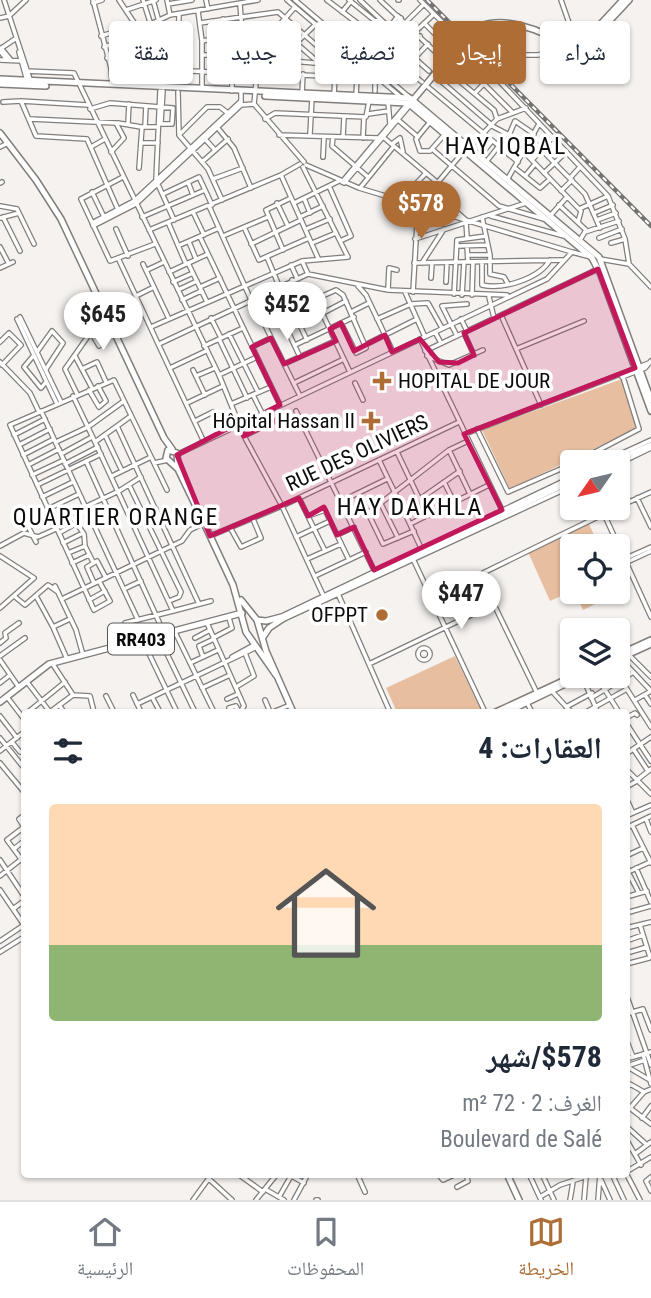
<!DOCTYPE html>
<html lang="ar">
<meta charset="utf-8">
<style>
:root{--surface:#fff;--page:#f6f6f7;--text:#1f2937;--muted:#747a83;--line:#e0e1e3;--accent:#ad6d35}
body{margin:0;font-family:"Roboto Condensed","Noto Naskh Arabic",sans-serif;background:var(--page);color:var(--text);direction:rtl;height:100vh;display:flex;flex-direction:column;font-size:26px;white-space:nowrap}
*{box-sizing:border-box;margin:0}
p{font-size:23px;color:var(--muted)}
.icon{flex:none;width:38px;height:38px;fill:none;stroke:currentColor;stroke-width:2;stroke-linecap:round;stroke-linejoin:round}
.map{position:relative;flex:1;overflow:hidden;direction:ltr}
.sheet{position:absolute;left:21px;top:709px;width:609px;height:469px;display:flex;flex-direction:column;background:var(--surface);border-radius:7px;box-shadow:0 2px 5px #0004;direction:rtl}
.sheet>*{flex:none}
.guide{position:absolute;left:21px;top:21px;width:609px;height:63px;direction:rtl;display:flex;gap:14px}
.needle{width:46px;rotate:236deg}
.tools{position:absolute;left:560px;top:450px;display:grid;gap:14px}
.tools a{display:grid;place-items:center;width:70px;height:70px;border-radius:7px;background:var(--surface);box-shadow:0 2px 5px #0004;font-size:35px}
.price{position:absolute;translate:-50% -60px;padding:0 16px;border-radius:24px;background:#fff;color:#222;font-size:23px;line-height:46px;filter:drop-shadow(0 2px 4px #0008)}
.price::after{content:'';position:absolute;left:50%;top:42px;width:21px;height:16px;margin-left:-10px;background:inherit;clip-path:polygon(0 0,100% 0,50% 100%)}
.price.current{background:var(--accent);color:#fff}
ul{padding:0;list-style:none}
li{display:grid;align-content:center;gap:14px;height:371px;padding:0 28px}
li+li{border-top:2px solid var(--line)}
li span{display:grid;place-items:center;height:217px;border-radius:7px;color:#555}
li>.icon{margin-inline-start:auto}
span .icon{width:126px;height:126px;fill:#fffc;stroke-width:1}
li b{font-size:30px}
h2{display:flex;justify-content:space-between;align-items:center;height:84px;padding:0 28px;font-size:30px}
.tag{padding:0 24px;border-radius:7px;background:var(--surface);box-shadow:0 2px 5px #0004;font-size:24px;line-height:63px}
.tag.current{background:var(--accent);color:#fff}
.tab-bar{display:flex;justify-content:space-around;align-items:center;height:98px;border-top:2px solid var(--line);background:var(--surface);font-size:19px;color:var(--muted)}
.tab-bar a{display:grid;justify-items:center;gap:4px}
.tab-bar .current{color:var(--accent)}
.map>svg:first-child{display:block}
</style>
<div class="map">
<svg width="651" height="1200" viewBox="0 0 651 1200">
<rect width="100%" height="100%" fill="#f5f2f0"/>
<path fill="#e7bfa0" d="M622,379L638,423L633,430L510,489L482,430Z
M589,524L599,546H572V591L550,601L528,552Z
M618,587L620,592L583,610L575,592H618Z
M455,656L482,712H397L386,688Z"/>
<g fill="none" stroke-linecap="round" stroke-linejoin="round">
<g stroke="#817e7c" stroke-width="6">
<path id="minor" d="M4,0L30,79
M93,0L111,68L378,78
M119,0L149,45L155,86
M143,0L150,22
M153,0L158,18
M167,0L170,15
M206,0L208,9
M287,0L402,98
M295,0L408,96
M327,0L365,29L387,31
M349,0L375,21L381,20
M360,0L392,30
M380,0L443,59
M398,0H399
M420,0L459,39
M561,0L576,43
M93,3L102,0
M168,4L192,0
M240,4L242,32
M126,10L156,0
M198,11L202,41V87
M342,12L351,1
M0,18L9,16L26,0
M223,19L225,36
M212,21L215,39
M406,22L424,4
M200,23L278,12L331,58L326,64L292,61
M424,23L451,50
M140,29L170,15L258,0
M388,29L398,16
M274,31L295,7
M391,32L401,18
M415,32L434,14
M235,34L237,42H249
M357,34L388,60
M101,36L137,25
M283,38L294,26
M392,38L429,71
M202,41L267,29L292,47
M121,42L128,67
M296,43L318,62
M347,44L363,28
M465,45L608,196L625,239L629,264
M104,47L143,34
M1,48L11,60
M0,49L15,39
M321,49L331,37
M392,50L411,28
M405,50L420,36
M0,51L7,60
M19,52L27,81
M178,53L179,14
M203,55H293
M249,55L250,32
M455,55L513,113
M491,55H538L567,46
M166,56L178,55
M391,57L422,82
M107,58L151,44
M331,58C340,63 347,66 355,58
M0,60L22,61
M128,62L153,56
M111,68L112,84
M131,68V84
M405,68L428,44
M445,69L494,110L497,119
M469,69L478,59
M25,71L74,73L219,375L244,436L282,506L210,536
M379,71L391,57L392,38L387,31
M253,73L254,55
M292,74V47L316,24
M454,75L464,63
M435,76L494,127L528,145
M428,87L518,162
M160,91L156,180L174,220
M232,91V72
M375,91V78
M178,92L179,135L208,169L222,200
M241,92V105L254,104L257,73
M302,93L303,74
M475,93L493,74
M334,95L335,76
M356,96L357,77
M3,102L21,101
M388,102L390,124
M254,104L304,162
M88,105L21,101L36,136L87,139L119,212
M90,109L110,103L173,108L172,124H161
M368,114L389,111
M30,119L116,123L124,138L111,152
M265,119L275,113L366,117L369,101
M397,119L418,137
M161,122L163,91
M430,122L416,139L420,151H430L445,134
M118,123L141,127
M128,123L129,104
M145,126L146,106
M217,127L234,148L251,188
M310,134L312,98
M179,135L207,107H220L229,114
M279,135L378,138
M509,135L515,121L534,134
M333,137L332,146L368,177
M343,137L344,117
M383,137L438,183
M363,138L364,117
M205,139L215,150
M531,139L585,194L600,228
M141,143H158
M392,144L400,138L403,152
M0,147L8,143
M91,147L105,139
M499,147L506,134
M469,148L497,119L526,108
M432,149L499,206L544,219
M524,152L581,211L578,222
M509,155L516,139
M480,156L492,141
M323,157L324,137
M532,160L552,138
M202,162L228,139
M486,162L498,147
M306,165L359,188L572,252
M139,168L142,127H158
M515,168L540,188L550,179
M544,173L565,153
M281,175L318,258
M525,176L535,164
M123,177L81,199L110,261L155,244
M570,178L580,167
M213,179L243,168
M507,180L539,124
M188,182L193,195
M342,182L408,103
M0,183L2,182
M344,183L410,105
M329,186L351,236L340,241
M360,188L394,146
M432,190L467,221
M561,191L572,180
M92,192L105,219
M163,194L199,177L212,205
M304,198L310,213
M400,201L426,173
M277,203L288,226
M294,203L339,181
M559,205L586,230L580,240
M0,206L17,209L34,244
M209,206L251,300
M579,209L608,196
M193,212L204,235
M594,213L613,205
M491,216L564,236
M550,216L567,197
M3,217L20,251
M142,217L205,190
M300,217L323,206
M482,217L490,255V274L504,277L508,284
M0,218L19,213
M597,220L616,213
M168,222L186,264
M466,222L467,237
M92,223L134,201L241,101
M93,226L136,204L241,105
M244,227L259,260L309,238
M116,229L128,256
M306,229L330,219
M149,230L281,175L300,164
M585,232L619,221
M223,236L268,217
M200,237L280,405
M599,238L622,229
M415,239L526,203
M189,242L196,259
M312,243L336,233
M611,243L625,239
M251,244L301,220
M180,245L219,228
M457,246L488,245
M467,246L468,262
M0,247L9,264
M283,250L266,210L291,198
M468,255H490
M267,257L279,286
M600,259L629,264L651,287
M119,260L203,440
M302,261L308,274
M188,263L207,302
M414,263L563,260
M422,263L444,229
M482,263V285C502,290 539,279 550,260
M143,264L169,319
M291,265L297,278
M0,268L13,262
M147,270L164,262
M169,272L208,254
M431,278L432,263
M292,280L303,303
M173,282L193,273
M446,282L447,263
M358,286L366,295L393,352
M200,287L220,278
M178,290L197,281
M388,290L389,268L397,270
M405,292L425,337
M413,292L418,206L464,151
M298,293L275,304L300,357
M454,294L457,240L486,236
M462,295L464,262
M472,295L473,262
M136,296L154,287
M489,297L494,318
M315,298L350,372
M252,299L300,396
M182,300L201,291
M292,309L307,340
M351,312L369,303
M323,313L346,301
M501,315L541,405
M20,317L61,402
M211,318L221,338
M17,319L57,404
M377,319L411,304L428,303L442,328
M461,319L467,331
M298,320L320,309
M264,322L336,290L343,295L366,348L356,353L341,323
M151,327L302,261L348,257L303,167
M435,332L441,343
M464,333L474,355
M229,334L258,392
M457,336L442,306L467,304
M219,339L247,398
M420,339L503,512
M0,342L9,333L21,345L2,365
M159,344L308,274L388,290L507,295
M367,344L417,319
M295,345L354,317
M204,346L243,328
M252,347L271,338
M516,349L584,321
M425,351L598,269
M37,352L52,331L63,343L46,369
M34,355L24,367L41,388L46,382
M75,356L92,388
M427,356L449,365L483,350
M0,362L30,393L39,412
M284,364L335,341
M170,368L206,351
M82,369L97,362L106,382
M193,370L205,395
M219,375L257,357
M196,376L215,368
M622,377L645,368L651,361
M294,383L344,359
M355,383L363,400
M89,390L99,407L106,401L98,386
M77,394L65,369L91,332L99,346
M253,395L262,413
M73,396L95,442L131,416
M187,403L223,386
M231,404L271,387
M41,411L138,620
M296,411L374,570
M195,421L213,412L222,432
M117,426L199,604
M477,429L508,492L572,464
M465,434L649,363
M14,435L45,419
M105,435L122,471
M244,436L285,416
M56,442L88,427L124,401
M95,442L173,611L125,623
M19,445L50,429
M449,450L470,494
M397,452L427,515
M61,454L92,437
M178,454L547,279L572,252L587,256
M23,455L54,439
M379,460L410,524
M86,461L164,633
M576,462L639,429L623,377
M603,462L651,440
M154,463L168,460
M65,464L98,447
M618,464L651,448
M28,465L59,449
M32,475L64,460
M112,476L151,457
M444,482L454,502
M37,485L101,454
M129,485L181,592L179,597L169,601
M358,493L368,513
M42,497L73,482
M299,498L325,551
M637,498L651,527
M420,499L460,471
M342,501L387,479
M381,504L398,538
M618,507L651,492
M48,509L79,494
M70,514L84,534L85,546
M143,514L156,509
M604,514L651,617
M308,516L325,510L349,560
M53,522L119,491L141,477
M27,524L36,542
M231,529L241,547L261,538L253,519
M414,531L383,544L368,513L449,450L468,441
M59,533L75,524
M337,535L354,527
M296,537L330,521
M63,543L83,533
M0,546L24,533L38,537L56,529
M421,548L410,524L489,485
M68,553L85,546L93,562
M0,556L34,578L0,608
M307,559L341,544
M624,559L651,547
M414,561L485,712
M72,563L89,555
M625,563L651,551
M315,576L366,552
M99,581L110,601L94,610L10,425L114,380L167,490
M94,583L87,567L97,561L106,578
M55,586L76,630L83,655
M124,589L141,581
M323,595L282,506L459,422
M14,596L25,605L48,585L58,592
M36,596L53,627
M339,596L390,712
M62,599L182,541L190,530L204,523
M89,600L105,591
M173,611L211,601
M284,615L572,477
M282,620L572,486
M207,623L244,706L240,712
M174,630L214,712
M158,635L195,712
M195,638L210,630
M213,638L232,628L229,618
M142,639L177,712
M0,643L6,638L5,633L19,623
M418 654a6 6 0 1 1 12 0a6 6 0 1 1-12 0Z
M627,653L651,677
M0,656L25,638
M203,657L199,646L214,639
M232,657L254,645
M620,658L651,691
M67,659L53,627L70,619
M0,660L18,686
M190,663L218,650
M369,664L494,604
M618,675L651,727
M582,676L596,708
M596,676L619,712
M27,682L50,712
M0,683L10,675
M236,687L254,676L245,653
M202,688L230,675
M550,689L571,712
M73,695L90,696L94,712
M133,695L141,712
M538,695L484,584L483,573L616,508
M645,695L651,704
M106,696L114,712
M7,697L24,719
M591,698L632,673
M227,699L238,694
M265,700L270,712
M635,700L651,691
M527,703L532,712
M137,704L152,697
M59,705L64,712
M566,707L592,693
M229,708L236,706L239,712
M28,712L65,682
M50,712L73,695L52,663
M160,712L152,697L257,647
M273,712L290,705
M586,712L627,689
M0,716L17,738
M626,718L635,713L637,715
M626,723L651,761
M0,738L24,768
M12,742L20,752L24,751
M634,750L648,771
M0,751L24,732
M626,754L651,737
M0,763L24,792
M626,769L651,794
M637,780L651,769
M626,787L637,781
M626,798L633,813
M24,815L19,819L24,827L7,840L24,863
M626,816L651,805
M646,819L651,832
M632,825L651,863
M626,828L651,816
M15,848L24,841
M626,856L643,848
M0,860L24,896
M636,868L651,902
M628,872L639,893
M626,873L650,862
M0,876L24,857
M0,890L24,925L0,941
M626,897L647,891
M13,909L24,901
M626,913L651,906
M640,925L650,957
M626,928L651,922
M626,941L643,935
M0,952L24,937
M630,952L647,947
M626,964L649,958
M626,994L651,1065
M626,1014L643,1009L651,1030
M626,1039L633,1057
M643,1054L651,1084
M626,1059L651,1052
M626,1066L648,1079
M627,1066L642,1061
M626,1089L630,1084L644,1092L651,1089
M626,1105L651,1124
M630,1108L644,1092
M642,1118L651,1106
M626,1126L647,1145
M626,1139L641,1165
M635,1154L651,1142
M626,1172L651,1157
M626,1173L640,1200
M238,1174L263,1192
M288,1174L304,1183
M357,1174L365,1192
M438,1174L443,1180L456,1174
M529,1174L541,1200
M542,1174L554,1200
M612,1174L624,1200
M651,1177L646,1181L651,1191
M209,1179L232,1200
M601,1180L610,1200
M457,1187L468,1181L466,1174
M265,1189L284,1200
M279,1197L291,1176
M540,1197L560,1185L593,1174
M193,1200L212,1174
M256,1200L277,1174
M294,1200L308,1174
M316,1200H318
M570,1200L573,1182
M584,1200L586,1177
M598,1200L600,1174"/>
</g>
<g stroke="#817e7c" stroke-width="8">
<path id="major" d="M467,35C496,8 546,32 575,50L583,49L629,0
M566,44L584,42L623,0
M0,79L410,98L599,257L651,400
M0,84L46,86
M265,96L407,103
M408,97V103L592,258L601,275L651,411
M413,100L464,39
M0,133L36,180L61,219L164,438L172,449
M611,462L651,445
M178,469L177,453L168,450L166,458L178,469L204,523L233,585L246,632L276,675
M241,600L257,620L266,651L293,712
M257,620L266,621L289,615L572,481
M263,637L269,628L284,618
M618,655L651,640
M618,659L651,644
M0,702L49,664L242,613
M496,712L574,676
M507,712L582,676
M507,1174L519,1200"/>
</g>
<use href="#minor" stroke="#fff" stroke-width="3.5"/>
<use href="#major" stroke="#fff" stroke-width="5"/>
<g stroke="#757372" stroke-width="4.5">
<path id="rail" d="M427,0L651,226"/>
</g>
<use href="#rail" stroke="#fff" stroke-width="2" stroke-dasharray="5" stroke-linecap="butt"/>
<g stroke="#817e7c" stroke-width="6" stroke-linecap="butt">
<path id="minor-bridge" d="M459,39L465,45"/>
</g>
<use href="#minor-bridge" stroke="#fff" stroke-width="3.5"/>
</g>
<path fill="#c2185b" fill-opacity="0.2" stroke="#c2185b" stroke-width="5" stroke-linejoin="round" d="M598,269L635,368L464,434L502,510L374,570L354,527L337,535L324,507L308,516L299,498L210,536L177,455L238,423L244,436L273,421L268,411L280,405L252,347L271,338L284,364L336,341L330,329L341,323L354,351L385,335L392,352L420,339L439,362L458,363L474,355L464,333Z"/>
<g fill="#ad6d35" stroke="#fff" stroke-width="2.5">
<path d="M378.5 370.5h7v7h7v7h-7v7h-7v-7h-7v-7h7z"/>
<path d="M367.5 410.5h7v7h7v7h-7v7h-7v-7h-7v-7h7z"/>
<circle cx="382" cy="615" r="7"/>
</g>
<g text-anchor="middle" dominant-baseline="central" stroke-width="7" stroke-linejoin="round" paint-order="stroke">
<rect fill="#fff" stroke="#565554" stroke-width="2" x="108" y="623.5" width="66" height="31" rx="5"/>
<g font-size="19" font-weight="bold" fill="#0d0c0b">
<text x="141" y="639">RR403</text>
</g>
<g font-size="21" fill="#0d0c0b" stroke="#fff" text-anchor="end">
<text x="398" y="381" text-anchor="start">HOPITAL DE JOUR</text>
<text x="355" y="421">Hôpital Hassan II</text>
<text x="368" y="615">OFPPT</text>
</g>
<g font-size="21" fill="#0d0c0b" stroke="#fff">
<text transform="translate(357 453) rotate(-25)">RUE DES OLIVIERS</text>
</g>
<g font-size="23" letter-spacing="2" fill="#0d0c0b" stroke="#fff">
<text x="116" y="517">QUARTIER ORANGE</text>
</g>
<g font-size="24" letter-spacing="2" fill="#0d0c0b" stroke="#fff">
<text x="506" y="146">HAY IQBAL</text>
<text x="410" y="507">HAY DAKHLA</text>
</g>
</g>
</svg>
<div class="tools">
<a><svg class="needle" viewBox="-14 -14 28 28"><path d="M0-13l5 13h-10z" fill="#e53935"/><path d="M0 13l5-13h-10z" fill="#747a83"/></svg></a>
<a><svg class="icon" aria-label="locate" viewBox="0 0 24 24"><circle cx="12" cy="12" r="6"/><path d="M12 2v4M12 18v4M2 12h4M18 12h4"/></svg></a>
<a><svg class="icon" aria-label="layers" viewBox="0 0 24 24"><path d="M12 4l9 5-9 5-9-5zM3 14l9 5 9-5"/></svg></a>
</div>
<b class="price current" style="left:421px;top:241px">$578</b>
<b class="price" style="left:287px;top:342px">$452</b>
<b class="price" style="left:103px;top:352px">$645</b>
<b class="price" style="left:461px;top:631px">$447</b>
<div class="guide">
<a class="tag">شراء</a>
<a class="tag current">إيجار</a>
<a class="tag">تصفية</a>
<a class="tag">جديد</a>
<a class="tag">شقة</a>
</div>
<section class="sheet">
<h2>العقارات: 4<svg class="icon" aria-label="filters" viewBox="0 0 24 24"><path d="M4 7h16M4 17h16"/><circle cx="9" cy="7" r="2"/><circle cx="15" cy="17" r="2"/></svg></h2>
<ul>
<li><span style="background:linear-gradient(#ffd9b3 65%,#8fb573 0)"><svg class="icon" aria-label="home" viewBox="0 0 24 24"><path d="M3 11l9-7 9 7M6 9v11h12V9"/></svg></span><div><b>$578/شهر</b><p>الغرف: 2 · 72 m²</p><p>Boulevard de Salé</p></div></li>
</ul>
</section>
</div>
<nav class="tab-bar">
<a class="current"><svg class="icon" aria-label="map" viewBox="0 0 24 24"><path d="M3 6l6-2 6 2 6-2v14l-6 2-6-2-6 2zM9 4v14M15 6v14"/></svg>الخريطة</a>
<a><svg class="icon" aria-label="saved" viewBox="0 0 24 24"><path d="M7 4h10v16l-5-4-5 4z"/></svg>المحفوظات</a>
<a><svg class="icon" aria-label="home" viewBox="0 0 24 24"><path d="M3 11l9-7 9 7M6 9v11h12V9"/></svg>الرئيسية</a>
</nav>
